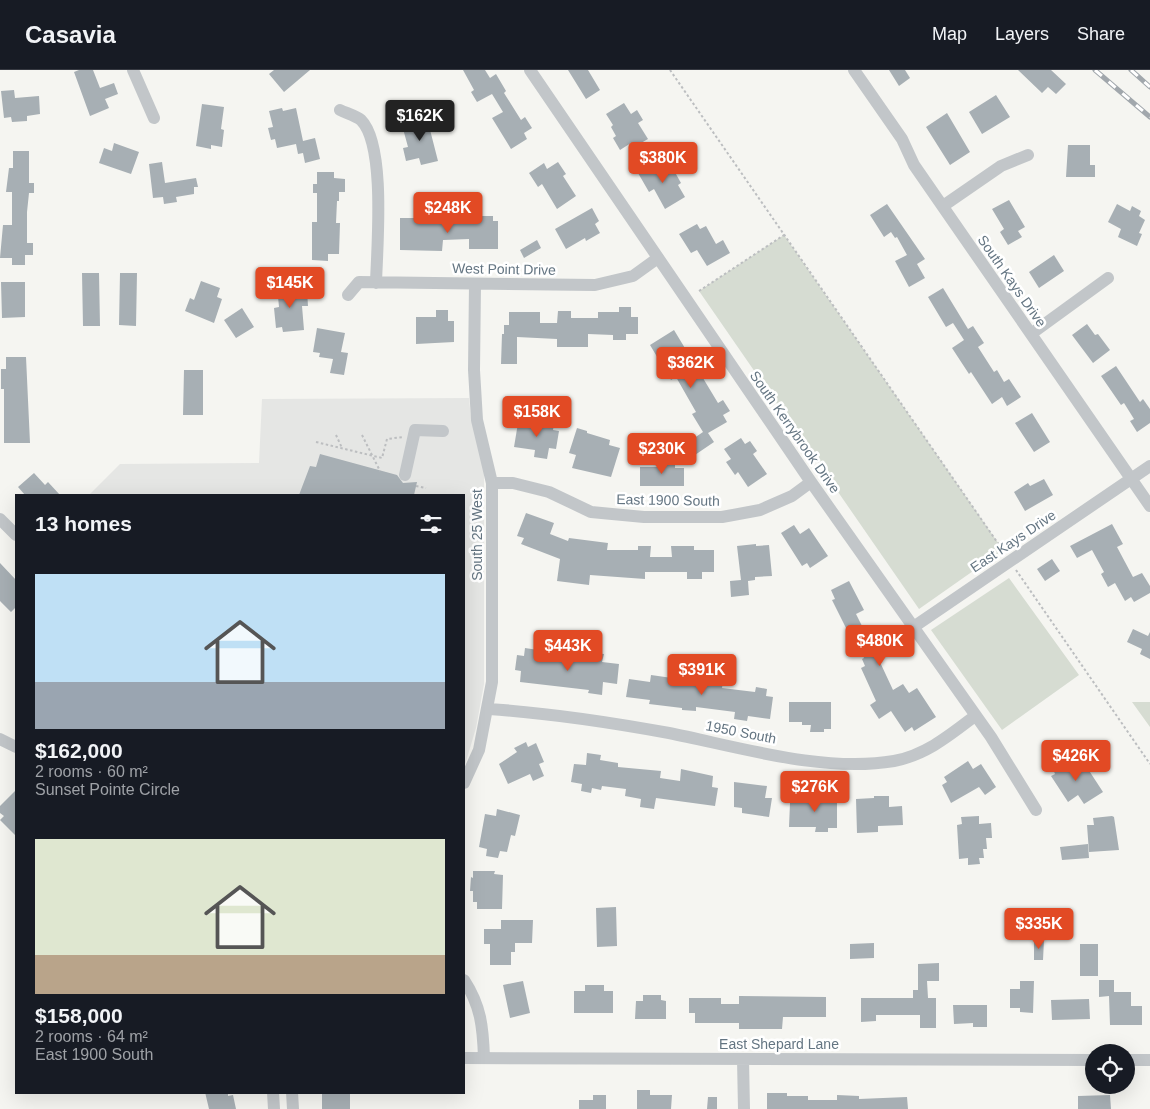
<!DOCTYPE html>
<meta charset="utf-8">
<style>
:root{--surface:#171b24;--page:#242831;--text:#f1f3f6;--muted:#9ea1a6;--line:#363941;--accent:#e24a24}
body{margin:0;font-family:Arial,sans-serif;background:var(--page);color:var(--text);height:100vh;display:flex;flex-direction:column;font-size:19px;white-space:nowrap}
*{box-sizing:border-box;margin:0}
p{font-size:16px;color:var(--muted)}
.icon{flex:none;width:28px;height:28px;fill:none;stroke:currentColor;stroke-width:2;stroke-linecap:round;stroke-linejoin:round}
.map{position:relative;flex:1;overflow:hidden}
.panel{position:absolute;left:15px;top:424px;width:450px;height:600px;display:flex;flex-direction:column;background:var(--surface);border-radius:0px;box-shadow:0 5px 20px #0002}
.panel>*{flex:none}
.fabs{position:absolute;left:1085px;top:974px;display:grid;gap:10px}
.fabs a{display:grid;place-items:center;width:50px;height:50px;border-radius:50%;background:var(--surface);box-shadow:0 5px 20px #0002;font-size:25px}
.price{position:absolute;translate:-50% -42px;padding:0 11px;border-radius:5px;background:var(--accent);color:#fff;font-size:16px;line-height:32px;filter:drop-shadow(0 1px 2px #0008)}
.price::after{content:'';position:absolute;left:50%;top:30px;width:15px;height:11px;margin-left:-8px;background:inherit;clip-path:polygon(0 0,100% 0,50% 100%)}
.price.on{background:#222;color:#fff}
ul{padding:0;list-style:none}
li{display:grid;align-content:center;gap:10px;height:265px;padding:0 20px}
li span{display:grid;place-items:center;height:155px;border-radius:0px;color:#555}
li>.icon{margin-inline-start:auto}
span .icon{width:90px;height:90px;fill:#fffc;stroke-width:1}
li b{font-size:21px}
h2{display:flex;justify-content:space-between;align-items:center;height:60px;padding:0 20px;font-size:21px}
header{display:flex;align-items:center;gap:30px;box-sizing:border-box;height:70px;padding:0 25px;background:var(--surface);border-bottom:1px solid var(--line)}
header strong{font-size:24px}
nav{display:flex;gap:28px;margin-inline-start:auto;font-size:18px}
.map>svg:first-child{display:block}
</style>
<header>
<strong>Casavia</strong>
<nav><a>Map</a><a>Layers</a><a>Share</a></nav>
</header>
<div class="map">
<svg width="1150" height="1039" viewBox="0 0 1150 1039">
<rect width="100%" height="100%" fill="#f5f5f1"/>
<path fill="#e5e6e4" d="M469,328L471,349L484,395V614L476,658L464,698V425H89L120,394L259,393L262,329Z"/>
<path fill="#d6dcd2" d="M784,165L1003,480L919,539L699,221Z
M1009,508L1079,605L1002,660L931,560Z
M1132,632H1150V657Z"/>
<path fill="#a7afb4" d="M79,0H93L100,18L114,13L118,24L105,29L109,38L90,46L74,2Z
M274,0H310L284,22L269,4Z
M463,0H485L490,8L496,4L506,21L504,23L521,50L525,47L532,58L524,63L527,69L511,79L492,48L503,42L492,24L477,32L471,22L474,20Z
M568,0H588L600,20L586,29Z
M889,0H905L910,8L899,16Z
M1018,0H1051L1066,14L1056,24L1048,17L1042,23Z
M14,20L15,28L39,26L40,44L27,46V51L12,52L11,47L4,48L1,21Z
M996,25L1010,47L982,64L969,42Z
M624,33L631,44L637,40L643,50L638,53L648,69L634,77L631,73L620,80L613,68L616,66L611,57L613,55L606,44Z
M202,34L224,37L221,59L224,60L222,77L211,75V79L196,76Z
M282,38L283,41L296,38L303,71L315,68L320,89L305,93L303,83L298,84L296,74L277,78L275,69L271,70L268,58L273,57L269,41Z
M947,43L970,82L950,95L926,57Z
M427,48L438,91L421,95L419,88L406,91L403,78L408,77L402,55Z
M114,73L139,82L131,104L99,93L104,78L112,81Z
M1068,75H1090V95H1095V107H1066Z
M13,81H29V113H34V123H29L27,142V173H33V185H25V195H12V188H0L3,155H12V122H6L9,98H13Z
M660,90L666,100L672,97L681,113L678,115L685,127L665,139L654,119L649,122L638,103Z
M162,92L165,113L196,108L198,117H194V124L176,127L177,132L164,134L163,127L153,128L149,94Z
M558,92L566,104L563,106L576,126L557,139L542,114L538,117L529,103L544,93L547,99Z
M317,102H334V108L345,109V122H339V131H337L336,153H340L339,184H328V191L312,190V152H317V123H313V114H317Z
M1009,130L1025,157L1018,161L1022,167L1008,175L1000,162L1004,159L992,139Z
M887,134L925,189L917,194L925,208L909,217L895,191L907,185L897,167L895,168L891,162L884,167L870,145Z
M1117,134L1130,141L1132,136L1141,141L1139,146L1145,150L1139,163L1142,164L1137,176L1118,167L1121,159L1108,152Z
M592,138L599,151L595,154L600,163L586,171L585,168L566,179L555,159Z
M474,146H493V151H498V179H469V169L443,170L442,181L400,180V148H419V154H474Z
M697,154L700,159L706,156L716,174L723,170L730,183L707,196L697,180L691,183L679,164Z
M537,170L541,178L524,188L520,180Z
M1054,185L1064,201L1039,218L1029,202Z
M82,203H99L100,256H83Z
M120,203H137L136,256L119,255Z
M201,211L220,218L217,227L222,229L214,253L185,241L190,228L194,230Z
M1,212H25V247L2,248Z
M294,214L295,223L307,221L308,236H302L304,260L283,262L282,257L276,258L274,238L279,237L277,216Z
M943,218L968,259L973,256L984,273L978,277L994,302L997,300L1004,312L1009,309L1021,327L1007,336L1002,327L992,334L971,302L969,304L952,278L964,270L953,253L946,257L928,227Z
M619,237H631V247H638V264H626V270H613V265L588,264V277H557V269L517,267V294H501L502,264H504V255H509V242H540V253H557L558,241H571V248H598V242H619Z
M242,238L254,257L236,268L224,250Z
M436,240H448V251H454V272L416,274V247H436Z
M1087,254L1095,265L1098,264L1110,280L1093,293L1072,265Z
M317,258L345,263L341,282L348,283L344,305L330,303L333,289L319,287L320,283L313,282Z
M674,260L718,333L723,330L730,341L723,345L727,352L708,363L714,372L692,387L684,375L703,362L692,344L696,342L676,307L671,310L650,275Z
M6,287H26L30,373H4V319H1V299H6Z
M1116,296L1140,332L1143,329L1150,339V353L1137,362L1130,351L1134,349L1124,333L1121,335L1101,306Z
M184,300H203V345H183Z
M1032,343L1050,372L1034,382L1015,353Z
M540,352L554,354L553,360L559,361L556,379L549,378L547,389L534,387L535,380L514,377L518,353L540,356Z
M577,358L587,361V363L610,370L609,375L620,378L611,407L572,398L576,385L569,383Z
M633,364L644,366L640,388L629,385Z
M741,368L745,374L750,371L757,381L753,384L767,404L748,417L738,402L735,405L726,392L731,389L724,379Z
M320,384L397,405L403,413L417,412L414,425H299L310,396L316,397Z
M658,392H675V398H684V416H640V397H658Z
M34,403L45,415L48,412L60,425H25L18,417Z
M1044,409L1053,425L1025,441L1014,422L1028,413L1030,416Z
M526,443L554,453L550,464L568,471L569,468L608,473L607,480H638V476H651L650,487H672L671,476H694V480H714V502H702V509H687V502H645V509L590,505L589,515L557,511L560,489L521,474L524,468L517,466Z
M1112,454L1123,474L1117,477L1133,507L1142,503L1150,516V523L1134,532L1131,527L1125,531L1115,513L1108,517L1101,504L1104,502L1092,480L1077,488L1070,476Z
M794,455L800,464L809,458L828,486L810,498L807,493L802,496L781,463Z
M756,474V476L769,475L772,506L755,507V510L748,511L749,525L731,527L730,511L741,510L737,476Z
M1052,489L1060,501L1045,511L1037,499Z
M0,493L16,510V537L11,542L0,531Z
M849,511L864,540L856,544L866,564L875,559L880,570L885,567L893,583L879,590L893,620L903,614L909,623L917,618L936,647L914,661L912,657L905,662L891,641L879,649L870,635L876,631L861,598L865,596L862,589L864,588L850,558L847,560L832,530L835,529L831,520Z
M1133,559L1148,566L1150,562V589L1140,584L1142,579L1127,572Z
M525,578L538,580L536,588L570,593L571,585L592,588L593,583L604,584L602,592L619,594L617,614L603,612L602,625L588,623L589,620L520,612L521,601L515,600L517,585L524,586Z
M679,604L723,611L722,618L755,622L756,617L767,619L766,626L773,627L770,649L748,646L747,651L734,649L735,642L696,637V641L682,640V638L649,634L650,630L626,627L629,609L650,612L651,605L679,609Z
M789,632H831V659H824V662H810L811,655H802V652H789Z
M526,672L528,677L536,673L544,692L539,694L544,706L533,711L530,704L508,714L499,694L517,682L514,678Z
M587,683L601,685L600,690L618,693V697L661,701L660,708L680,711L681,699L713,706L712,717L718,718L715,736L656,728L654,739L640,737L641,729L625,726L626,719L602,716L601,720L592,718L591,723L581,721L582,714L571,712L574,694L586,695Z
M1070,688L1075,695L1080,692L1085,700L1088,699L1103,722L1084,734L1078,725L1068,732L1051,706L1055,704L1053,699Z
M968,691L973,699L981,694L996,717L985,725L979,717L951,733L942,715L947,712L944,707Z
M734,712L767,716L765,728H772L769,747L742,743V738L734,737Z
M16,720V766L0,750L4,746L0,743V736Z
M804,724L837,726V758H828V762H815L816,757H789L790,733H804Z
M874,726H889V737L902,736L903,755L878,756V762L857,763L856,729L874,728Z
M497,739L520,745L515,766L511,765L507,782L500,781L498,788L486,786L487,779L479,777L485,744L496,746Z
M979,746V754L991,753L992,768H986L987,779H983L984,788H979L980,794L968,795V788L959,789L957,755L962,754L961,747Z
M1112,746L1114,747L1119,780L1089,782L1087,755H1094L1093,748Z
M1088,774L1089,788L1062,790L1060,777Z
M473,801H495L494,804L503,805L502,839H477V832H473V821H470L471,807L473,808Z
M616,837L617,876L597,877L596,838Z
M501,850H533L532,873H515V882H511V895H490V874H484V859H501Z
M1034,870H1044L1043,890H1034Z
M874,873V888L850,889V874Z
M1080,874H1098V906H1080Z
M939,893V911H927L928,928H936V958H920V945H876V951L861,952V928H913V920H918V894Z
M1099,910H1114V922H1131V936H1142V955H1110L1109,926L1099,927Z
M523,911L530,943L510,948L503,915Z
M1020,911H1034L1033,943L1020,942V938H1010V919H1020Z
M585,915H604V921H613V943H574V921H585Z
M643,925H661V930L666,931V949H635L636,931H643Z
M739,926L826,927V947H783L782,959H739V953H695V943H689V928H721V934H739Z
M1089,929L1090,949L1052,950L1051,930Z
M953,935H987V957H973V953L954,954Z
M637,1020H650V1025H672L671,1039H637Z
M205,1022H228V1026L233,1025L236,1039H209Z
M322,1022H350V1039H322Z
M767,1023H787V1026H808V1030H837V1025L859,1026V1029L907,1027L908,1039H767Z
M593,1025H606V1039H579V1030H593Z
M1110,1025L1111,1039H1078V1026Z
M708,1027H717V1039H707Z"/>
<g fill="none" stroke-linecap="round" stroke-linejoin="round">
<path stroke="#bcbec0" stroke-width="2" stroke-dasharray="2.5 2.5" stroke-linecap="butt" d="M670,0L1004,482
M699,221L784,165
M336,365L342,378
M362,365L380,401
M316,372L382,388L387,369L403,367
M416,416L426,418
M1016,500L1150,694"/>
<path stroke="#c2c6c9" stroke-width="12" d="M133,0L154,48
M530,0L811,412L991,667L1036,740
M854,0L902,69L914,95L1150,436
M340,40C346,43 356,46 361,50C386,75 377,177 376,213
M943,136L1001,96L1028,85
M348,225L359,212L595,215L633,206L658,188
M1031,264L1108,208
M405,405L415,360L443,361
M492,413H513L549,422L591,442L644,447H722L760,440L792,426L811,412
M0,449L16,465
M912,558L1150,396
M489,639C549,643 609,652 669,663C739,677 823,703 894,691C926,685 950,665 975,646
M0,669L16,677
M464,713L479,680L492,612V413L477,350L474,300L475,214
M464,910C481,936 483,957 484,988
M464,988L1094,990
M743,989L744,1039
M1126,990H1150
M273,1022L274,1039
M292,1022L293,1039"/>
<g stroke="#a1a7ac" stroke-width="5">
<path id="rail" d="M1095,0L1150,47
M1131,0L1150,17"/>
</g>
<use href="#rail" stroke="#fff" stroke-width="3" stroke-dasharray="9" stroke-linecap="butt"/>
</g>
<g text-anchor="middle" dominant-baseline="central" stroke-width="5" stroke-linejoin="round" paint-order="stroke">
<g font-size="14" fill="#647582" stroke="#fff">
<text transform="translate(504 199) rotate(1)">West Point Drive</text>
<text transform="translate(1012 211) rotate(55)">South Kays Drive</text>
<text transform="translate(795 362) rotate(55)">South Kerrybrook Drive</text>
<text transform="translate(668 430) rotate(1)">East 1900 South</text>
<text transform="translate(477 465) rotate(-90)">South 25 West</text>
<text transform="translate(1013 471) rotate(-34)">East Kays Drive</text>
<text transform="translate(741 662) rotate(11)">1950 South</text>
<text x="779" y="974">East Shepard Lane</text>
</g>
</g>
</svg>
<div class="fabs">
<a><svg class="icon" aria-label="locate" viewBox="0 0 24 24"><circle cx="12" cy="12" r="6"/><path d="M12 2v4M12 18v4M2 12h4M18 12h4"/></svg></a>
</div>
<b class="price on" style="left:420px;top:72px">$162K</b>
<b class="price" style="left:663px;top:114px">$380K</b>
<b class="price" style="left:448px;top:164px">$248K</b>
<b class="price" style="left:290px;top:239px">$145K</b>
<b class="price" style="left:691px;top:319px">$362K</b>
<b class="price" style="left:537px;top:368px">$158K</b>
<b class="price" style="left:662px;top:405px">$230K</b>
<b class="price" style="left:880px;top:597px">$480K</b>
<b class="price" style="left:568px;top:602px">$443K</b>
<b class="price" style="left:702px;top:626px">$391K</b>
<b class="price" style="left:1076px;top:712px">$426K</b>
<b class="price" style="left:815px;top:743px">$276K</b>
<b class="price" style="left:1039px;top:880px">$335K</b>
<section class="panel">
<h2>13 homes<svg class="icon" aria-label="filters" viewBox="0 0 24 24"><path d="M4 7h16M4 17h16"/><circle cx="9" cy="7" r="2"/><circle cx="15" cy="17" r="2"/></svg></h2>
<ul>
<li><span style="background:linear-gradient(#bfe0f5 70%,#9aa5b1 0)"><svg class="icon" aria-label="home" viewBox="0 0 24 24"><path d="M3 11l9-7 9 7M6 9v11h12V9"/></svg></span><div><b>$162,000</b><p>2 rooms · 60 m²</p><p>Sunset Pointe Circle</p></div></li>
<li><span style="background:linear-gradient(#dfe7d0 75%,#b9a48a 0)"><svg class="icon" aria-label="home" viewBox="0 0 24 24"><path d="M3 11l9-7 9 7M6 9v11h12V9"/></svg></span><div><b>$158,000</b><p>2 rooms · 64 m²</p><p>East 1900 South</p></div></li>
</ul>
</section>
</div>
